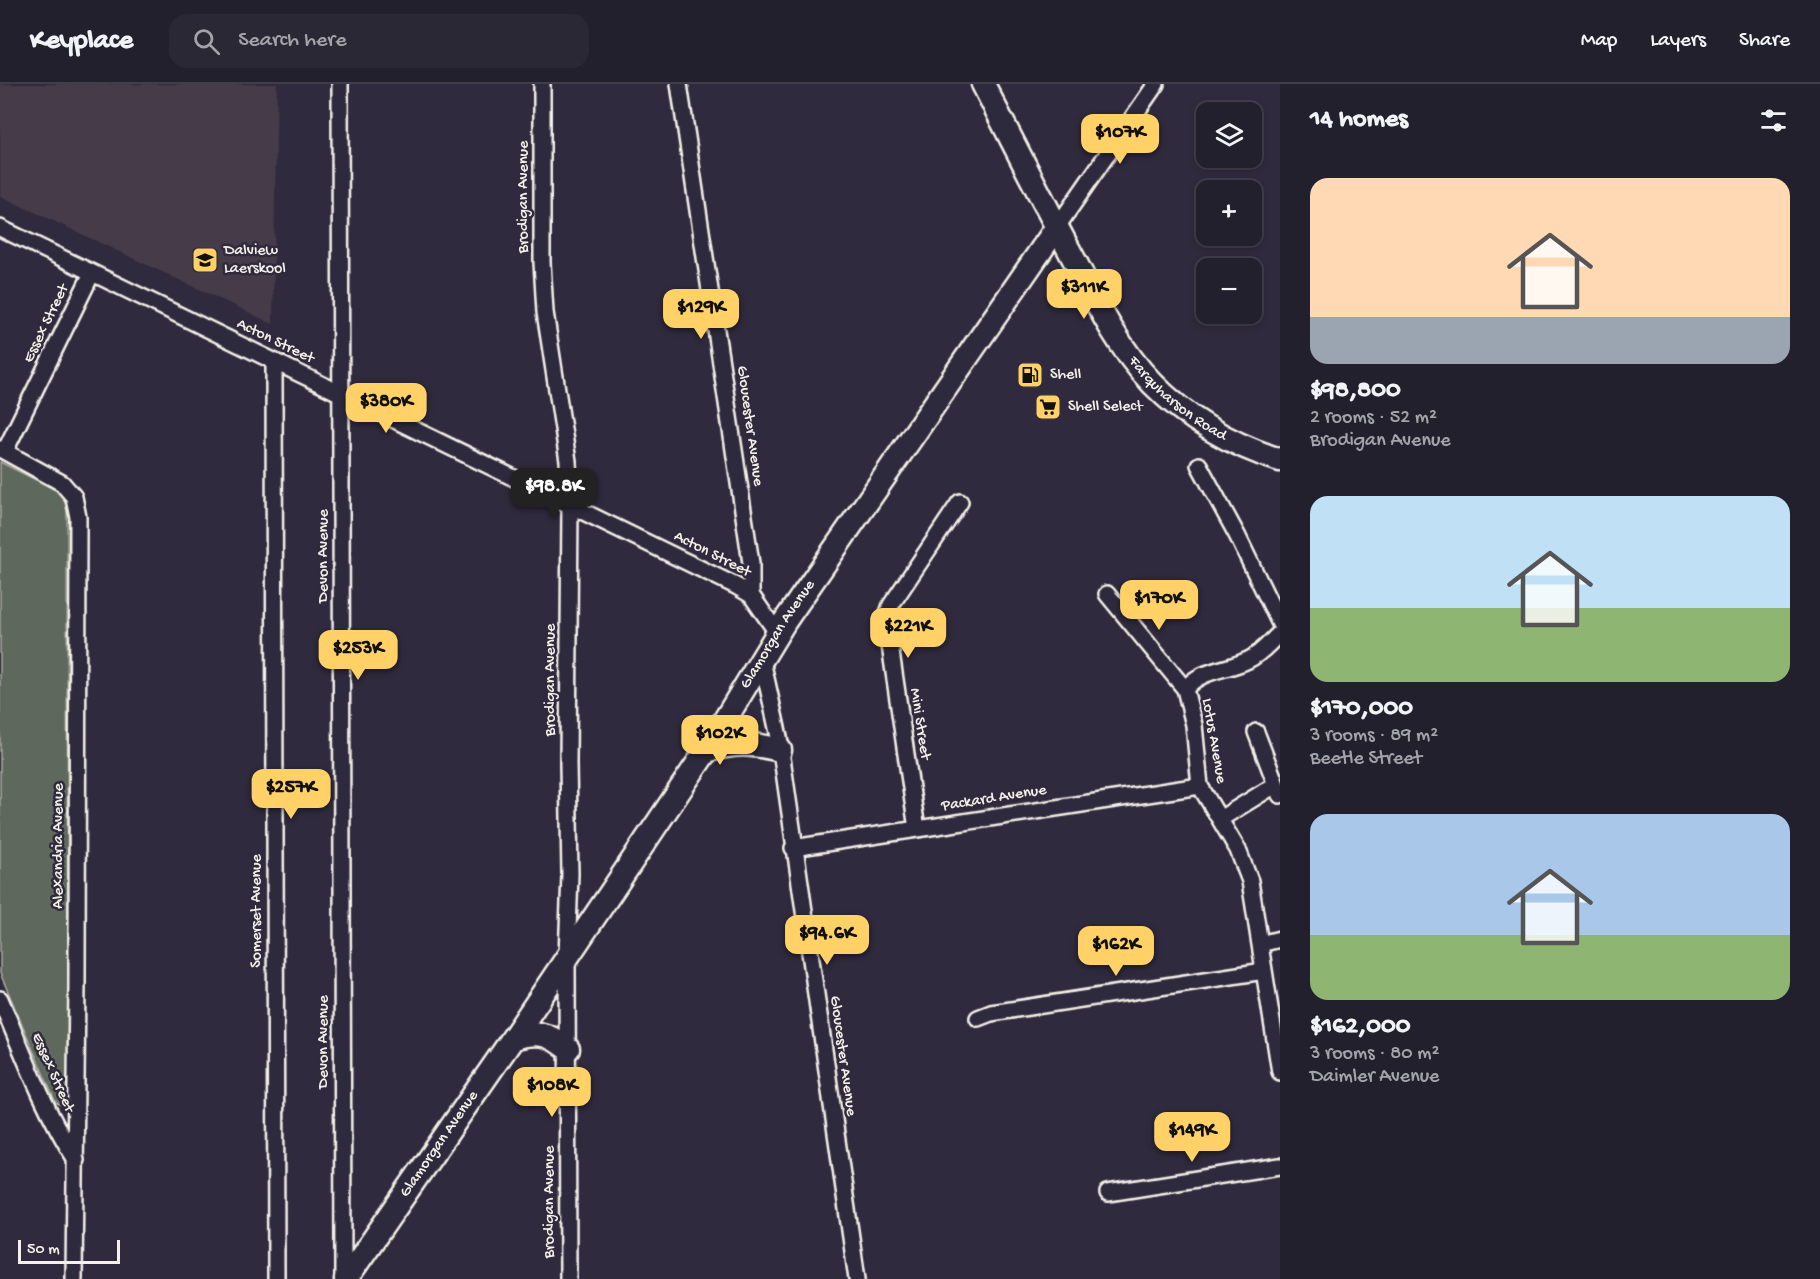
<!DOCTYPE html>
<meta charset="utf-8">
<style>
:root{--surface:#23202e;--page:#2b2836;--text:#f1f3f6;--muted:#a3a3aa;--line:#403e4a;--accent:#ffd166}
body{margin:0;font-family:"Gochi Hand",sans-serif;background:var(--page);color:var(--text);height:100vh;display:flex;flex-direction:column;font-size:22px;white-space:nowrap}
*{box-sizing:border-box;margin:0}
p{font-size:20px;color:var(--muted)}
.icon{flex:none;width:33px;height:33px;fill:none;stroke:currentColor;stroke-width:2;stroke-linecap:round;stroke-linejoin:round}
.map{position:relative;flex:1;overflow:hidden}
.details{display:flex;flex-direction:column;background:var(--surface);width:540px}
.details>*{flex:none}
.fabs{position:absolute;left:1196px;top:18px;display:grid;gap:12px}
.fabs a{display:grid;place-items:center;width:66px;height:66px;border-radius:12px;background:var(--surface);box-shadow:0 3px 9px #0003,0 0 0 2px var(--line);font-size:30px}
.scale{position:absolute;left:18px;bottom:15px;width:102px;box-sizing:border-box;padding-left:6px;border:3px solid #f4f1e8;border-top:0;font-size:16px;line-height:21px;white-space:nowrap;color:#f4f1e8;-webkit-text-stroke:4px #2f2a3d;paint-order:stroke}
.price{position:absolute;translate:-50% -51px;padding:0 14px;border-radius:12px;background:var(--accent);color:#111;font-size:20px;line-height:39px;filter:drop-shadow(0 2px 3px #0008)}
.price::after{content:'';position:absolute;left:50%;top:36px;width:18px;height:14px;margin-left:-9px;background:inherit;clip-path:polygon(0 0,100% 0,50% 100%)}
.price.active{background:#222;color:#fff}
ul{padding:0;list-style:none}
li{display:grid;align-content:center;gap:12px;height:318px;padding:0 30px}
li span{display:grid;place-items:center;height:186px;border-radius:18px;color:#555}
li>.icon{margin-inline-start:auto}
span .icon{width:108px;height:108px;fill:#fffc;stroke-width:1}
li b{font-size:26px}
h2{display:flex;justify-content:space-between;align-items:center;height:72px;padding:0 30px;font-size:26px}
header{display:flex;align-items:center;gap:36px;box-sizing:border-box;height:84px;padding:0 30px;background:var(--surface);border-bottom:2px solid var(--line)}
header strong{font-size:28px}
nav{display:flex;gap:33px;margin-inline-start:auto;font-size:21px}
.search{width:420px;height:54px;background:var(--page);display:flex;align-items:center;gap:15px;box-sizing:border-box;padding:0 21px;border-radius:18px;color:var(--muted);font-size:22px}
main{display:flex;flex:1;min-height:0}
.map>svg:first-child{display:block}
</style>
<header>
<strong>Keyplace</strong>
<div class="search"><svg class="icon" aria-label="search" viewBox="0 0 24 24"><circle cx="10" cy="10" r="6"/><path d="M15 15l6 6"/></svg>Search here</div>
<nav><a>Map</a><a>Layers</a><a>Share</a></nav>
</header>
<main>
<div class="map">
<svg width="1280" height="1195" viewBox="0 0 1280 1195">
<rect width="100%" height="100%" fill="#2f2a3d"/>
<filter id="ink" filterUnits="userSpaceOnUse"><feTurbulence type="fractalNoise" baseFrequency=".0167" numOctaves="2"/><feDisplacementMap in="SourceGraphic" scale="12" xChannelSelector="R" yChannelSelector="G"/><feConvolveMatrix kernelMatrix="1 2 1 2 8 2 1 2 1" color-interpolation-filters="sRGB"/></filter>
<g filter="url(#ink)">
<path fill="#443a49" d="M0,0H277L273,240L0,112Z"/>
<path fill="#5f685c" stroke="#aaaca2" stroke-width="1.5" d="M0,378L58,407L63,412L67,427L68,1013L67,1018L62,1021L56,1019L0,889Z"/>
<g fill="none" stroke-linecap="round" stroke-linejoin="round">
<g stroke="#f4f1e8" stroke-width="20">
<path id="street" d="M340,0L343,1195
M542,0V178L545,228L568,377L570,421L568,680L570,790L567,873L568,1195
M679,0L751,479V511
M1057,143L1156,0
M0,144L736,502L751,511L778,550
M274,278L276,1195
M0,365L62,399L74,413L78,433L77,900L74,1195
M5,367L92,189
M1199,381L1237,451L1280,540
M1107,510L1185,605L1194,641L1200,702L1238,766L1250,797L1280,988
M762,576L779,653L857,1195
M1185,605C1201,585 1226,587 1248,576C1261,570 1270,558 1280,549
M1256,648L1280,711
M1220,735L1275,701
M917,745L886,534L891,521L960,418
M793,764L1200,702
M1260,860L1280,855
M0,915C23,969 44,1026 76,1076
M978,934L991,929L1264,887
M1108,1109L1280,1082"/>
</g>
<g stroke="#f4f1e8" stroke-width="27">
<g id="secondary">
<path id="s1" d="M983,0C1014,60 1044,120 1076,179C1097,220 1119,265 1152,299C1187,335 1232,361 1280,376"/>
<path d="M706,667C735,658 751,659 780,666"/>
<path d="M513,954C538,947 548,949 568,965"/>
<path id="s2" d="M346,1195L513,954L706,667L785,537L1057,143"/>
</g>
</g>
<use href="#street" stroke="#2f2a3d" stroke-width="15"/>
<use href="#secondary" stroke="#2f2a3d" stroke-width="22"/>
</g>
</g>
<defs>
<g id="school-square" transform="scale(1.35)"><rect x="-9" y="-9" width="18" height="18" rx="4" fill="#ffd166" stroke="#2f2a3d"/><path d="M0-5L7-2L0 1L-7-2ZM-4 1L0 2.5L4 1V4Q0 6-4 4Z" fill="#111"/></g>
<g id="fuel-square" transform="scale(1.35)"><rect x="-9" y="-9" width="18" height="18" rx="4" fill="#ffd166" stroke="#2f2a3d"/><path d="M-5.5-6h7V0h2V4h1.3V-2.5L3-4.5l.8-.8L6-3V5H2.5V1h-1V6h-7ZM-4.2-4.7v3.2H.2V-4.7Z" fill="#111"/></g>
<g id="supermarket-square" transform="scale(1.35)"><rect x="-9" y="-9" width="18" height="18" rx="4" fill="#ffd166" stroke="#2f2a3d"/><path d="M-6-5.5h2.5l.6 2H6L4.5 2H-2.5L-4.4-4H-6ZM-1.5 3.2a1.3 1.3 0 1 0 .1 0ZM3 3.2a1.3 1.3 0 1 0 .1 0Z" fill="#111"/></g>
</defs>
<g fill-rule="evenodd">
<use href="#school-square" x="205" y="176"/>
<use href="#fuel-square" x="1030" y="291"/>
<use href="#supermarket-square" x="1048" y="323"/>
</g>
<g text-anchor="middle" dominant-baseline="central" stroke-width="5" stroke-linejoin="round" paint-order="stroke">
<g font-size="16" fill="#f4f1e8" stroke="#2f2a3d">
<text transform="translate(524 113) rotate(-90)">Brodigan Avenue</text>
<text transform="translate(47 240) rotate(-64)">Essex Street</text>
<text transform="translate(275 258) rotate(26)">Acton Street</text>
<text stroke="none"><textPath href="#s1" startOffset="374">Farquharson Road</textPath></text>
<text transform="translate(749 342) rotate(82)">Gloucester Avenue</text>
<text transform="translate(712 471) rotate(27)">Acton Street</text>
<text transform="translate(324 472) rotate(-90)">Devon Avenue</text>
<text stroke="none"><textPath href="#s2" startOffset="776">Glamorgan Avenue</textPath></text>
<text transform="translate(551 596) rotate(-90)">Brodigan Avenue</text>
<text transform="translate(919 640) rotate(81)">Mini Street</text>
<text transform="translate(1213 657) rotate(80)">Lotus Avenue</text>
<text transform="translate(994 715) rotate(-9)">Packard Avenue</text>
<text transform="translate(59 762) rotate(-90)">Alexandria Avenue</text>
<text transform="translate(257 827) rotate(-90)">Somerset Avenue</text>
<text transform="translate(324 958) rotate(-90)">Devon Avenue</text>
<text transform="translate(842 972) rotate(82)">Gloucester Avenue</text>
<text transform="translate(52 989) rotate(66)">Essex Street</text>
<text stroke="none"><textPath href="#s2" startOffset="164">Glamorgan Avenue</textPath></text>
<text transform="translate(550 1118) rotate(-90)">Brodigan Avenue</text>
</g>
<g font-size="16" fill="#f4f1e8" stroke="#2f2a3d" text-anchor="start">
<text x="224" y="167">Dalview<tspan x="224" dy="18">Laerskool</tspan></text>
<text x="1050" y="291">Shell</text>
<text x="1068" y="323">Shell Select</text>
</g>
</g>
</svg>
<div class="fabs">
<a><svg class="icon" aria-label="layers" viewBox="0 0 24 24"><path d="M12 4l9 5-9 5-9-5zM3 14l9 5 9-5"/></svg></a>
<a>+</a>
<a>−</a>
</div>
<div class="scale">50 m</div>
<b class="price" style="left:1120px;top:81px">$107K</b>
<b class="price" style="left:1084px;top:236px">$311K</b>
<b class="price" style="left:701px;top:256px">$129K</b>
<b class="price" style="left:386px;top:350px">$380K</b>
<b class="price active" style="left:554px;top:435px">$98.8K</b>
<b class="price" style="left:1159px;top:547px">$170K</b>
<b class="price" style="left:908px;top:575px">$221K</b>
<b class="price" style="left:358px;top:597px">$253K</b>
<b class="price" style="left:720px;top:682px">$102K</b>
<b class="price" style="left:291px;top:736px">$257K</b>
<b class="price" style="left:827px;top:882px">$94.6K</b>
<b class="price" style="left:1116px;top:893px">$162K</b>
<b class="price" style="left:552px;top:1034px">$108K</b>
<b class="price" style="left:1192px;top:1079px">$149K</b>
</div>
<section class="details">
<h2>14 homes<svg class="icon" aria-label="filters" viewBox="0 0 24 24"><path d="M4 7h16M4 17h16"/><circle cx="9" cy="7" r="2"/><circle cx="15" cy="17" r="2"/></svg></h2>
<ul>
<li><span style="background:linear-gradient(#ffd9b3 75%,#9aa5b1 0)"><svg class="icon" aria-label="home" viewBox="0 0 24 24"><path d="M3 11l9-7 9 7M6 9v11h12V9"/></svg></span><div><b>$98,800</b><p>2 rooms · 52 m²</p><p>Brodigan Avenue</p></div></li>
<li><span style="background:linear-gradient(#bfe0f5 60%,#8fb573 0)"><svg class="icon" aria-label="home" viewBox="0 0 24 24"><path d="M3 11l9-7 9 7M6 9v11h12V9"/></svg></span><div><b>$170,000</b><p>3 rooms · 89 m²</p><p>Beetle Street</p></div></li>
<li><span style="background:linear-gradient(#a9c7e8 65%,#8fb573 0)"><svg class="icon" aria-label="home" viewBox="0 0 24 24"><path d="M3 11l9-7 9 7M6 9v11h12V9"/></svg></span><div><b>$162,000</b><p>3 rooms · 80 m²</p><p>Daimler Avenue</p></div></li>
</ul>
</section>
</main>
